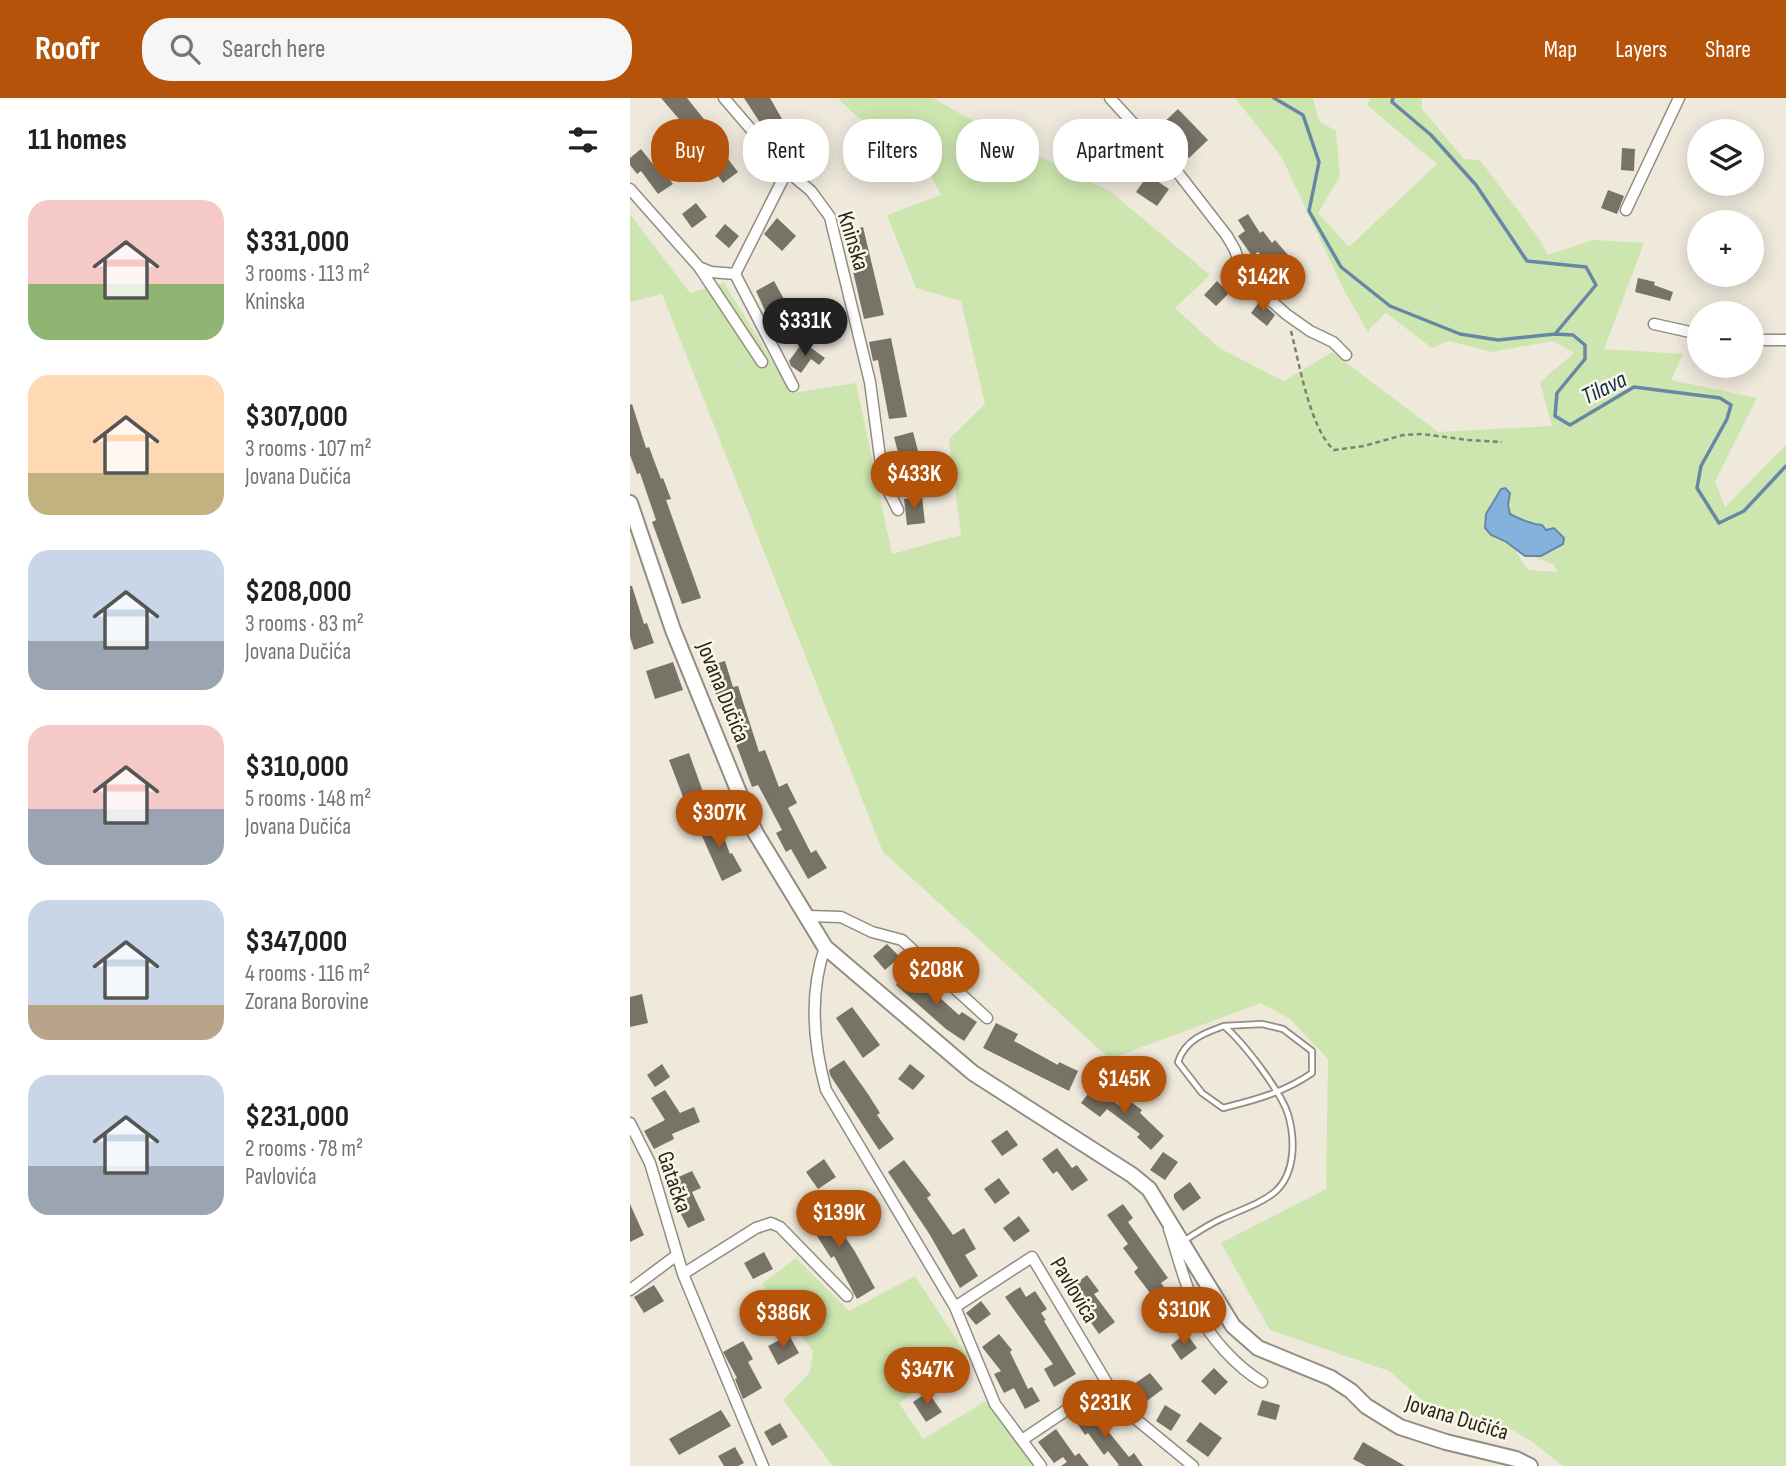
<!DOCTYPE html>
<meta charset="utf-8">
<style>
:root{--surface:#fff;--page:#f6f6f6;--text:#202124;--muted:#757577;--accent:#b45309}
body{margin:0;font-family:"Sofia Sans Condensed",sans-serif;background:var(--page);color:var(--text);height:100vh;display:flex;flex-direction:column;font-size:26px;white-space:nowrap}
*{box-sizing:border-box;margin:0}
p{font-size:23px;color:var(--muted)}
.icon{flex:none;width:38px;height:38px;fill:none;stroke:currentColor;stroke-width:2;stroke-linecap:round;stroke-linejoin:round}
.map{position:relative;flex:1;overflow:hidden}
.details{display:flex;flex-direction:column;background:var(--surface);width:630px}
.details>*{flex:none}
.banner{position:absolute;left:21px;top:21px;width:665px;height:63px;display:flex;gap:14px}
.buttons{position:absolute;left:1057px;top:21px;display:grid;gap:14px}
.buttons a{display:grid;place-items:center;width:77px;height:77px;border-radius:50%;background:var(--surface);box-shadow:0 4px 18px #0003;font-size:35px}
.price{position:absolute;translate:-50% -60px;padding:0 16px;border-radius:24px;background:var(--accent);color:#fff;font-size:23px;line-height:46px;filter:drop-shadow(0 2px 4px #0008)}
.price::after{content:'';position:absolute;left:50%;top:42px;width:21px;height:16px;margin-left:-10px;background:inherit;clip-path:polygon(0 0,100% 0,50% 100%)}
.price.active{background:#222;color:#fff}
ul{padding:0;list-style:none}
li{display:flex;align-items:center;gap:21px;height:175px;padding:0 28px}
li span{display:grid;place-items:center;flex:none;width:196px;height:140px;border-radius:21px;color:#555}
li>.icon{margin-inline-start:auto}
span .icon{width:84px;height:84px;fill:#fffc;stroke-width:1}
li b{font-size:30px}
h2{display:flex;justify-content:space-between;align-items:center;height:84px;padding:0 28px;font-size:30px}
.tag{padding:0 24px;border-radius:28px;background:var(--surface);box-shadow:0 4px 18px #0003;font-size:24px;line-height:63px}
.tag.active{background:var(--accent);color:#fff}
header{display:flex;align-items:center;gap:42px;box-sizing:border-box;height:98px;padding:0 35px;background:var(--accent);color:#fff}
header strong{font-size:33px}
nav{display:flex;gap:38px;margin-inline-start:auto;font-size:24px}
.search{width:490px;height:63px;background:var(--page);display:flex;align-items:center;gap:18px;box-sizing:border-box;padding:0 24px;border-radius:28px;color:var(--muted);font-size:26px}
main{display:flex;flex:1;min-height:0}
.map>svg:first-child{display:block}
</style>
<header>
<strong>Roofr</strong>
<div class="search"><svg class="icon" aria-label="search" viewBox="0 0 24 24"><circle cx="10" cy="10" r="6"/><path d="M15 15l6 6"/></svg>Search here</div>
<nav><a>Map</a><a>Layers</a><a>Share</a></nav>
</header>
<main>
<section class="details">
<h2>11 homes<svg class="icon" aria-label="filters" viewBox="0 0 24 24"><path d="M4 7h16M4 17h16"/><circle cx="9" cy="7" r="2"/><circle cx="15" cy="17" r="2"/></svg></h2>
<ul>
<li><span style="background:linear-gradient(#f6c9c9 60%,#8fb573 0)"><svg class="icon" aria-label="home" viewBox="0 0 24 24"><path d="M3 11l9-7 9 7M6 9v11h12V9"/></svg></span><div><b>$331,000</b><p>3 rooms · 113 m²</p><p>Kninska</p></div></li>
<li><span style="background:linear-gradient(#ffd9b3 70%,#c2b280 0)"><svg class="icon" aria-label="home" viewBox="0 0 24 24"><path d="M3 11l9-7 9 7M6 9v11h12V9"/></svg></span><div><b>$307,000</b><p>3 rooms · 107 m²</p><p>Jovana Dučića</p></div></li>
<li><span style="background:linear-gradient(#c9d6e8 65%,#9aa5b1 0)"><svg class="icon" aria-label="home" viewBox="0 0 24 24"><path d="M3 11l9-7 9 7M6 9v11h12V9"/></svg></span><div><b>$208,000</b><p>3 rooms · 83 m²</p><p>Jovana Dučića</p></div></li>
<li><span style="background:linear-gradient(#f6c9c9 60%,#9aa5b1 0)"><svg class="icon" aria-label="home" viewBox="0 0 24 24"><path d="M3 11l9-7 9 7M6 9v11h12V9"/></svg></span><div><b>$310,000</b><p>5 rooms · 148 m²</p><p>Jovana Dučića</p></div></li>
<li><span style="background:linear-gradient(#c9d6e8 75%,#b9a48a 0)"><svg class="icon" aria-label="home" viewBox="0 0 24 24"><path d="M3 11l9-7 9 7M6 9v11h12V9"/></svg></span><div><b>$347,000</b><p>4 rooms · 116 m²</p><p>Zorana Borovine</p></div></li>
<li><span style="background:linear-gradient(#c9d6e8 65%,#9aa5b1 0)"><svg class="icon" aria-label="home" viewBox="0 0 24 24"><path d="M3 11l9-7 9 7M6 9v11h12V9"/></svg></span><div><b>$231,000</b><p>2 rooms · 78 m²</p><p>Pavlovića</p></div></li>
</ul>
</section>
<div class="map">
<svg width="1156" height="1368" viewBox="0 0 1156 1368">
<rect width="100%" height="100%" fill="#eee9db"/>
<path fill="#cde6af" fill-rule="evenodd" d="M208,0H303L375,41L481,94L580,177L545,210L589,250L654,283L702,254L808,334L922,328L910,284L944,255L923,243L861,254L819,243L802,250L756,215L739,231V236L714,192L651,58L605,0H683L689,23L706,33L710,78L688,115L719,149L807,66L737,7L740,0H792V11L834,61L850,62L910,142L918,157L963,142L1014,145L974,251L1053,256L1041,282L1127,300L1085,383L1095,409L1156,347V1368H933L901,1343L884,1333L797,1306L759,1273L640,1232L591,1145L696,1091L698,961L660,921L631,905L480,961L253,754L32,196L0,204V116L60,195L94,185L162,295L226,285L262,456L331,437L319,341L355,306L331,203L286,190L257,117L311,97L291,59L225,17ZM871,391L880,395L878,407L880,416L888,418L893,423L912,427L933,447L919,455L903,459L923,466L928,474L898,472L882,447L868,441L859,408Z
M166,1160L219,1213L285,1178L338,1259L269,1305L293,1341L356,1303L403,1368H203L153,1302L180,1274L183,1253L132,1186Z"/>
<path fill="#85b1dd" stroke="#6887a4" stroke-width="2" d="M875,390L880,395L878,407L880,416C890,421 900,426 912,427L916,432L924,430L934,440L933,446L911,458H895L875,443L861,437L855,430L856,416L871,391Z"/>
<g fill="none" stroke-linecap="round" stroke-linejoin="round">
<path stroke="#6887a4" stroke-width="3.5" d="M644,0L673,17L689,64L679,113L711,169L760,208L830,236L868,242L925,236
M763,0L762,4L801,37L846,87L897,163L956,169L966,187L925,236L943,237L955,247V261L927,295L925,318L940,327L1004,289L1090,300L1101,307L1097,321L1071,368L1067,390L1089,425L1114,413L1156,368"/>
</g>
<path fill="#787367" d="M31,0H57L93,45L88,48L108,74L93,85L83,71L86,69L65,43L67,42Z
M114,0H140L152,21L173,46L157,60L140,40Z
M548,11L578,42L559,60L547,47L540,54L532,46L540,39L530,28Z
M992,50L1005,51L1004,73L991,72Z
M11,51L29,74L32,71L43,86L28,96L11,73L7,76L0,67V60Z
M507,52L523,63L513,77L497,66Z
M518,77L539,91L527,108L506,94Z
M978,92L994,98L987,116L971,110Z
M66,105L77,119L62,130L52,116Z
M618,116L630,135L633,133L642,145L645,142L658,157L643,170L628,154L622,158L608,138L615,133L608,122Z
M147,120L166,138L152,153L134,136Z
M95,126L109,138L99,150L85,138Z
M233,129L254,217L234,221L214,134Z
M1008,180L1025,184L1024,187L1043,194L1040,203L1005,194Z
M144,183L160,212L164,210L172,232L148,241L126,193Z
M587,183L599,195L586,208L574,197Z
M630,203L645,217L637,228L621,215Z
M261,240L277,319L259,321L248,262L243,263L239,244Z
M173,244L195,260L189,267L181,261L171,275L161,268L159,263Z
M2,306L16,350L19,349L31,381L33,380L41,401L36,402L71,500L52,506L22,424L26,422L10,375L7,376L0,357V307Z
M283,334L288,353L269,358L264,339Z
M292,399L295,425L277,427L274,401Z
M0,488H2L14,526L17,525L24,545L4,552L0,539Z
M95,563L103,589L108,588L129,654L135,652L149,689L157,685L167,705L158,710L181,755L186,752L197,770L178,781L161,751L156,754L146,735L152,732L128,687L122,689L98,624H96L83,589L81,590L75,569Z
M43,564L53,592L25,601L16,573Z
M59,655L77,705L58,712L39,662Z
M87,721L100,756L102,755L112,773L92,783L68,729Z
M257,846L270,859L255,872L243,858Z
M279,872L329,917L332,914L347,924L334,943L316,931L266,887Z
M12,896L18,925L0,929V899Z
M222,909L250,947L233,960L206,920Z
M366,925L388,936L384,943L428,967L429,964L448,973L439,993L353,950Z
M214,962L238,996L250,1015L247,1017L264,1041L249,1052L200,977L199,972Z
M32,966L40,979L25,989L17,977Z
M280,966L295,978L283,992L268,981Z
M464,988L491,1009L497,1001L512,1012L510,1015L534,1038L521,1052L507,1039L510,1036L477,1011L470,1019L451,1005Z
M35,992L50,1015L64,1009L70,1024L42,1036L44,1041L24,1051L14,1033L35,1022L21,1000Z
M377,1032L388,1047L372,1058L361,1043Z
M427,1050L442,1070L447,1067L458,1082L442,1093L427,1073L423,1076L412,1061Z
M533,1054L548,1064L535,1082L520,1072Z
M194,1061L206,1079L188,1091L176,1074Z
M274,1062L301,1097L297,1100L323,1137L334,1130L346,1151L335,1157L348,1178L330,1190L300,1137L258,1074Z
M62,1073L71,1090L62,1094L75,1122L58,1130L49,1112L55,1109L42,1082Z
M369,1080L380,1095L365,1106L354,1091Z
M560,1084L571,1100L553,1113L544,1100V1096Z
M188,1103L205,1134L210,1132L224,1152L245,1190L227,1201L204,1158L201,1160L171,1113Z
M0,1106L14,1137L0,1144Z
M493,1106L503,1120L498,1124L538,1180L531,1185L548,1208L530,1221L521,1208L527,1204L504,1174L508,1170L493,1150L498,1146L477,1117Z
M389,1118L400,1133L384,1144L373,1130Z
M134,1154L143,1171L123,1181L114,1165Z
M457,1177L469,1193L464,1196L485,1224L469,1236L438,1192Z
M24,1187L34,1203L14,1215L4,1199Z
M390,1189L396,1199L405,1193L417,1211L411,1215L416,1222L414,1223L446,1276L424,1289L414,1271L423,1266L375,1199Z
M134,1200L146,1222L124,1234L112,1213Z
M351,1203L361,1216L346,1227L336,1215Z
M556,1235L567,1250L551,1262L541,1247Z
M369,1236L382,1252L380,1254L398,1291L402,1289L410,1303L395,1311L384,1290L374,1295L364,1276L371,1273L352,1249Z
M159,1237L169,1255L148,1267L138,1248Z
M113,1243L123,1261L118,1264L132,1290L113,1301L105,1281L107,1280L93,1254Z
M584,1270L598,1284L585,1297L571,1283Z
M520,1275L533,1291L514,1305L501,1288Z
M298,1294L312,1314L296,1324L283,1304Z
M632,1302L650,1307L646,1322L627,1317Z
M535,1307L551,1317L541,1333L526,1323Z
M460,1311L499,1359L504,1355L513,1368H487L489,1367L478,1353L474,1357L458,1335L455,1337L445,1322Z
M91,1312L101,1328L49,1357L39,1341Z
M570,1324L592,1340L578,1359L556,1343Z
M150,1325L158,1339L142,1348L134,1334Z
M426,1331L445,1358L449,1355L459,1368H431L437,1364L433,1359L424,1365L408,1344Z
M733,1344L775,1368H736L723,1361Z
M105,1349L114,1365L108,1368H94L88,1358Z"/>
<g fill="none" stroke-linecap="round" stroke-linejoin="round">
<g stroke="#918d80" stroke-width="8">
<path id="lane" d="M555,1142C568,1134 579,1126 593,1120C610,1112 631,1106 646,1093C666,1074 665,1040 658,1016C650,992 613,944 594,928C574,935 555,942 548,964L572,995L593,1010C625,1002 655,994 682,975V953L653,931L632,926L594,928"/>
</g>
<g stroke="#918d80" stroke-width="13">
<path id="street" d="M94,0L157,73L181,93L200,119L240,284L253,382L268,412
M480,0L545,71L597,138L605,152L614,179L656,216L680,233L703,244L716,257
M0,91L69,169L81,174L105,176
M996,112L1049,0
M69,169L132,264
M105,176L163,288
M105,176L157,73
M1024,226L1069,236
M1122,242H1156
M177,818L211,819L242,834L272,842L357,920
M195,849C179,896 183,945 196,992L325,1209L365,1306L411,1368
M0,1025L20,1065L53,1176L133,1368
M539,1131C548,1158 555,1188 567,1213C580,1240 607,1269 632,1284
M53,1176L126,1130L141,1125L150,1129L217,1198
M0,1192L47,1157
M325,1209L402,1159L477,1285L507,1322L563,1368
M392,1342L477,1285"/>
</g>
<g stroke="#918d80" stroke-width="18">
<path id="secondary" d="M0,405L43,532L125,734L195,849L343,975L502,1077L519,1091L603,1228L628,1250L701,1280L721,1293L736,1308L770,1329L816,1344L886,1361L900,1368"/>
</g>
<path stroke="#827e75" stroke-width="2.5" stroke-dasharray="5 3.5" stroke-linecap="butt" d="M661,233C669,264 680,331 704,352L734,348L773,337L792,336L838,342L872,344"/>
<use href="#lane" stroke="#fff" stroke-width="4.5"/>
<use href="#street" stroke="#fff" stroke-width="10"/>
<use href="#secondary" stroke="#fff" stroke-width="14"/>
</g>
<g text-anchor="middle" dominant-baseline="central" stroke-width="5" stroke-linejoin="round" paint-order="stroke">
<g font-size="23" fill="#26241f" stroke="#fbf7e8">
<text transform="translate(223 143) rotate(73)">Kninska</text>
<text transform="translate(93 594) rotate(68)">Jovana Dučića</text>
<text transform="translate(44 1084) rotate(71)">Gatačka</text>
<text transform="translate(444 1192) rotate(59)">Pavlovića</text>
<text transform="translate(827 1320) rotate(17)">Jovana Dučića</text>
</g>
<g font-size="24" font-style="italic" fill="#0b2d4a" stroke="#fbf7e8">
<text transform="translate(974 290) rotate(-26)">Tilava</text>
</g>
</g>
</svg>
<div class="buttons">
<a><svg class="icon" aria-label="layers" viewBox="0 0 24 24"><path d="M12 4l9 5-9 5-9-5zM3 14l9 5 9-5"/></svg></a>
<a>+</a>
<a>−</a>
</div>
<b class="price" style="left:633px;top:216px">$142K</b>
<b class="price active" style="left:175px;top:260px">$331K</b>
<b class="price" style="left:284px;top:413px">$433K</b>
<b class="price" style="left:89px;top:752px">$307K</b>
<b class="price" style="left:306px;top:909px">$208K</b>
<b class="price" style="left:494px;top:1018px">$145K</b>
<b class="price" style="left:209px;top:1152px">$139K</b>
<b class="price" style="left:554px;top:1249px">$310K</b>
<b class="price" style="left:153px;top:1252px">$386K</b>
<b class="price" style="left:297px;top:1309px">$347K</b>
<b class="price" style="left:475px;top:1342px">$231K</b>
<div class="banner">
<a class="tag active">Buy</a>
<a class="tag">Rent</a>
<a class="tag">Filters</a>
<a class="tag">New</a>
<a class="tag">Apartment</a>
</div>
</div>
</main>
